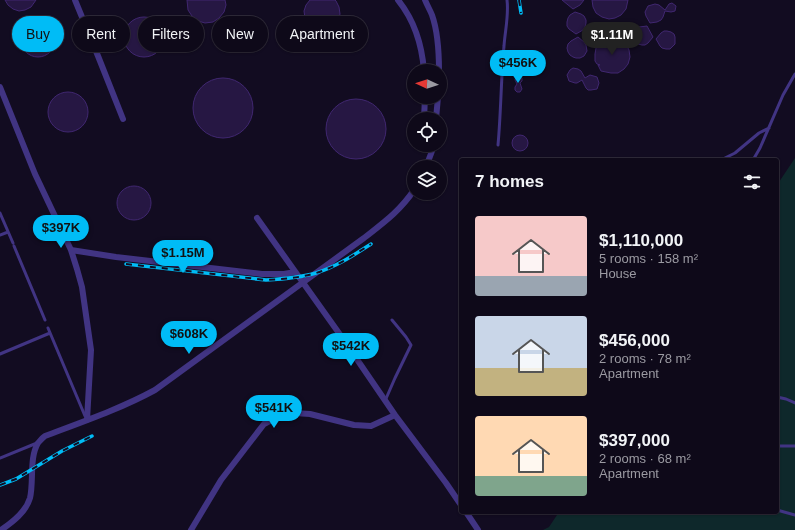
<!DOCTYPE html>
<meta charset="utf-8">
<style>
:root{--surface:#0e0919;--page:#171222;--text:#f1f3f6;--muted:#9b9aa2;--line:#2e2a38;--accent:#00bcf6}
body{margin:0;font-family:Arial,sans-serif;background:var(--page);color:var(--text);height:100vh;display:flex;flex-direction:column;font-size:15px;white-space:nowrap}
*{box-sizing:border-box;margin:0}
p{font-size:13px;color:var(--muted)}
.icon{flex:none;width:22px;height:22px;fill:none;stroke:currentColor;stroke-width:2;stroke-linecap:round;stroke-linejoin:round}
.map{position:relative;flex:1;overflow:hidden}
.details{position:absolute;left:459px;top:158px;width:320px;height:356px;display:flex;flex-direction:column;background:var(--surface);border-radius:4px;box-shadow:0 1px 3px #0004,0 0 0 1px var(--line)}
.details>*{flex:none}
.guide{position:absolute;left:12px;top:16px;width:380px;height:36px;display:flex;gap:8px}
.needle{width:26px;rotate:273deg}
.tools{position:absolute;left:407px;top:64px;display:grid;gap:8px}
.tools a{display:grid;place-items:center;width:40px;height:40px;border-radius:50%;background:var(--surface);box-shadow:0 1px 3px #0004,0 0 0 1px var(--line);font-size:20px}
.price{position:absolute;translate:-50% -34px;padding:0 9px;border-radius:14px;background:var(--accent);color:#111;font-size:13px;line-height:26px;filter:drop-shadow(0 1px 2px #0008)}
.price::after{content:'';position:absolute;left:50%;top:24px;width:12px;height:9px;margin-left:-6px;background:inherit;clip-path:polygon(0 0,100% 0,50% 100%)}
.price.current{background:#222;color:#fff}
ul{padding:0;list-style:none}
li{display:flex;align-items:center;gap:12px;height:100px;padding:0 16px}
li span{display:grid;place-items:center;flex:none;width:112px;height:80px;border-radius:4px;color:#555}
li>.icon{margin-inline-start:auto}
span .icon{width:48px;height:48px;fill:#fffc;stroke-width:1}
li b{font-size:17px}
h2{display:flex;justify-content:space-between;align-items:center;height:48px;padding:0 16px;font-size:17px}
.chip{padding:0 14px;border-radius:18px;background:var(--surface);box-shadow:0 1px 3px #0004,0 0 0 1px var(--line);font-size:14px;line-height:36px}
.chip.current{background:var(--accent);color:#111}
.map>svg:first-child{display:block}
</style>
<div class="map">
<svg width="795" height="530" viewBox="0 0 795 530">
<rect width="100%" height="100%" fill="#120c21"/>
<path fill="#0e282b" d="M795,158V530H543L549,527L559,512H777V185Z"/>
<path fill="#261743" stroke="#402770" d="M5,0H36L31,7L25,10L19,11L13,9L8,5Z
M187,0H225L226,5L224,12L219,18L213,22L205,23L198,21L192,16L188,10Z
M310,0H335L336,1L339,7L340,14L338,21L334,26L328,30L321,31L314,29L309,24L305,18L304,11L306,5Z
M562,0H584L580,5L573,9Z
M592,0H628L626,9L621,15L615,18L609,19L602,17L596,13L593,7Z
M672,3L676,6L675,11L671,12L665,11L663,17L661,20L657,22L650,23L646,16L645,12L648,6L655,4L659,5L665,10L669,4Z
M575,12L581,14L584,16L586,20V23L585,27L583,30L576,34L569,29L567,26V22L568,18L570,15Z
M124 37a20 20 0 1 1 40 0a20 20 0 1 1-40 0Z
M21 40a17 17 0 1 1 34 0a17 17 0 1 1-34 0Z
M647,26L653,37L648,43L645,45H642L638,44L634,41L633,35L634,31L636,29L639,27Z
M664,31H667L671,32L674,34L675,37V44L670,49H666L662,48L660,46L656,39L661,33Z
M578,37L584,42L586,45L587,51L584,56L580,58H576L573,57L570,55L568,52L567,48L568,44L571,41Z
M613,38L620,40L626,44L629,50L630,57L628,64L624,69L618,73H611L601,71L598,65H600L597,64L595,61V54L596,48L601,42L607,39Z
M573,68L578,69L581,71L585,78L590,75L597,77L599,83L597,89L591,90H588L586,88L582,80L577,83H575L569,81L567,75L570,70Z
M516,76H519L522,78V81L520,83L522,89L520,92H517L515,90V87L517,84L515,80Z
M193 108a30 30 0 1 1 60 0a30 30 0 1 1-60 0Z
M48 112a20 20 0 1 1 40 0a20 20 0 1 1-40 0Z
M326 129a30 30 0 1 1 60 0a30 30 0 1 1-60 0Z
M512 143a8 8 0 1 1 16 0a8 8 0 1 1-16 0Z
M117 203a17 17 0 1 1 34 0a17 17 0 1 1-34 0Z"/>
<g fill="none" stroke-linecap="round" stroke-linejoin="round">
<path stroke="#413483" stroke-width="3" d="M498,145C501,112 501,79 504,46C505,31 509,15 507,0
M721,160L735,153L759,133L769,128
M753,160L760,148L783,95L795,74
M0,213L13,243
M0,235L8,232
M14,246L45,320
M48,328L85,416
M0,354L50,333
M777,397L786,399L795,403
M385,401L395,378L411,345L406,337L392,320
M777,446H795
M0,458L37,443
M777,510L795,515"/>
<path stroke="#413483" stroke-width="6" d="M75,0L98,56L123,119
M398,0C415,21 422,45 424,71
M425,0C427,5 430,10 432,15C438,32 439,53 439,71
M0,87L35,174L71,250L77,269L82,287L91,350L87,420
M424,119L425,97
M436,119L438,97
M426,167L432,151L433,145
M257,218L341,336L395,415L446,483L461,505
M71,250L116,257L262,274H284L295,272
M466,512L478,530
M1,530C13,522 26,512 30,498C34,481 29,458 38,443C40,441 42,438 45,436C82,422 120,409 155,390L364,238C383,223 400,211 414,190
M191,530L221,480L264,424L285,413H294L310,414L354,425L371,426L395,415"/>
<g stroke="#00bcf6" stroke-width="3.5">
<path id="rail" d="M519,0L521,13
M126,264L266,280C283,279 299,278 316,273C336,267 354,255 371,244
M0,485L16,479L62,451L92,436"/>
</g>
<use href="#rail" stroke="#120c21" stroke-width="2" stroke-dasharray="6" stroke-linecap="butt"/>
</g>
</svg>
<div class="tools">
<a><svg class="needle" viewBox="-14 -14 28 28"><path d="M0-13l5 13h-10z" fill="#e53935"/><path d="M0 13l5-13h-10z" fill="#9b9aa2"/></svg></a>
<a><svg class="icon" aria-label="locate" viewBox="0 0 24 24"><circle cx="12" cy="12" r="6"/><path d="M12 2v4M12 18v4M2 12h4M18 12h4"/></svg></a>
<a><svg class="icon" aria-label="layers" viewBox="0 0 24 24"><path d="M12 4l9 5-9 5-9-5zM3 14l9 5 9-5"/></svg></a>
</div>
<b class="price current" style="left:612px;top:56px">$1.11M</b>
<b class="price" style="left:518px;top:84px">$456K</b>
<b class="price" style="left:61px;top:249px">$397K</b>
<b class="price" style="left:183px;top:274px">$1.15M</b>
<b class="price" style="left:189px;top:355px">$608K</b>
<b class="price" style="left:351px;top:367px">$542K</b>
<b class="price" style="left:274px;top:429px">$541K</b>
<div class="guide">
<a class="chip current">Buy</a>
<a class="chip">Rent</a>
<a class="chip">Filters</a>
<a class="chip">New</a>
<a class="chip">Apartment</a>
</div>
<section class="details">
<h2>7 homes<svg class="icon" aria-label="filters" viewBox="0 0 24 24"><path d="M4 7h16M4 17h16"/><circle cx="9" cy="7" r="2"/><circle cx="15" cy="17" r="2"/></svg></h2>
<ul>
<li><span style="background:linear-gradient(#f6c9c9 75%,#9aa5b1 0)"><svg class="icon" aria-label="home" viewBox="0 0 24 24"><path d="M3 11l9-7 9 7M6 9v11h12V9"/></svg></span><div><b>$1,110,000</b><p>5 rooms · 158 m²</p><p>House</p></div></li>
<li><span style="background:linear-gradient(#c9d6e8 65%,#c2b280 0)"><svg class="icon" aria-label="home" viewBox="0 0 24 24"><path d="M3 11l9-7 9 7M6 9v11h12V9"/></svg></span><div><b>$456,000</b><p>2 rooms · 78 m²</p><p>Apartment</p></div></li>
<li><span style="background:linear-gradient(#ffd9b3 75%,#7fa58c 0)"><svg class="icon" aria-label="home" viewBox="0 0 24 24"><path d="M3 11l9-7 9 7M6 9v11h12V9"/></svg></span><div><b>$397,000</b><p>2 rooms · 68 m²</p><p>Apartment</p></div></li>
</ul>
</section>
</div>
